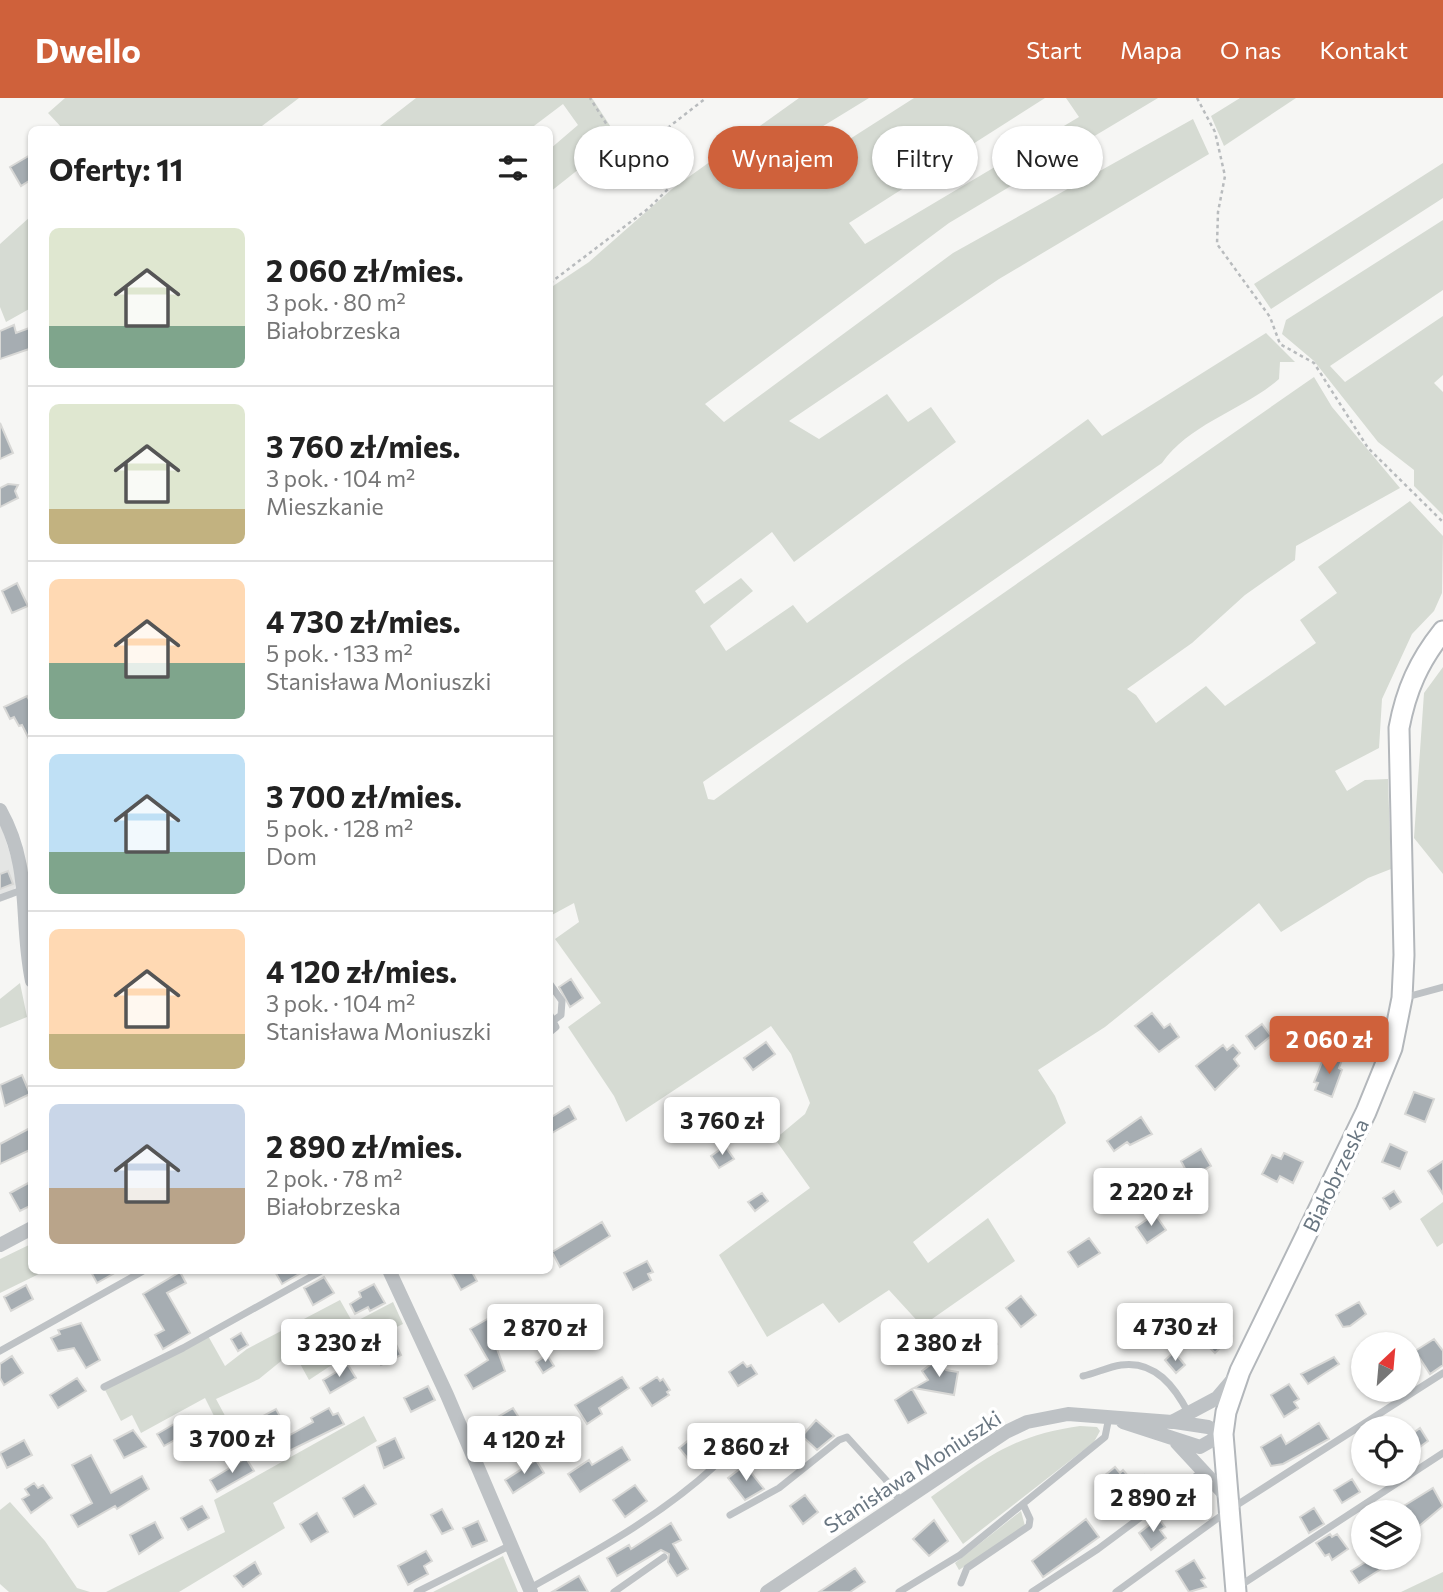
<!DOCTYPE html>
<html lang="pl">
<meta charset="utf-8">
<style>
:root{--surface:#fff;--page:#f6f6f6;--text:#222;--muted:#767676;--line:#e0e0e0;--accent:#cf613b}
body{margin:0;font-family:Commissioner,sans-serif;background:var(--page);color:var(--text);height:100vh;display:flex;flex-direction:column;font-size:26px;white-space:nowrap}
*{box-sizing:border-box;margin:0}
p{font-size:23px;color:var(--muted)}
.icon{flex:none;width:38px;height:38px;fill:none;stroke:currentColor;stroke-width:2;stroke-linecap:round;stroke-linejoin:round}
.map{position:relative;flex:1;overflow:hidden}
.details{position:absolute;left:28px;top:28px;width:525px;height:1148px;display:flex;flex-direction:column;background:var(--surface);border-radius:10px;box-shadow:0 2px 5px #0004}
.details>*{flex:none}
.banner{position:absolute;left:574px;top:28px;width:665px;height:63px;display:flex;gap:14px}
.needle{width:46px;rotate:26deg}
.buttons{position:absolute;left:1351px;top:1234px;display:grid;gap:14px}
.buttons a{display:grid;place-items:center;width:70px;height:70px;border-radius:50%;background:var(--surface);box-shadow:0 2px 5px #0004;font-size:35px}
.price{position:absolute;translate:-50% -60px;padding:0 16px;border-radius:7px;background:#fff;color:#222;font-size:23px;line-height:46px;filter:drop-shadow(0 2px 4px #0008)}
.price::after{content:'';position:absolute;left:50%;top:42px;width:21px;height:16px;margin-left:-10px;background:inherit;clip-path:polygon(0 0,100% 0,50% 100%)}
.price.on{background:var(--accent);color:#fff}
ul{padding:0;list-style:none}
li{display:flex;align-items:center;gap:21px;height:175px;padding:0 21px}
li+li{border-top:2px solid var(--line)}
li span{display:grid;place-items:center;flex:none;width:196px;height:140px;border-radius:10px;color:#555}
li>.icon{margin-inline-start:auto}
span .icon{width:84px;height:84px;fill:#fffc;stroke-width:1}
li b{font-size:30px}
h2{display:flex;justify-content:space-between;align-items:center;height:84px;padding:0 21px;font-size:30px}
.tag{padding:0 24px;border-radius:32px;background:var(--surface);box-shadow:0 2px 5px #0004;font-size:24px;line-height:63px}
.tag.on{background:var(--accent);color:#fff}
header{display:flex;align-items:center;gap:42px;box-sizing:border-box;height:98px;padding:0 35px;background:var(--accent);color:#fff}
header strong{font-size:33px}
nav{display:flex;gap:38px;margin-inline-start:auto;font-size:24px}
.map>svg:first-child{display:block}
</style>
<header>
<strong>Dwello</strong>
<nav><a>Start</a><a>Mapa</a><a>O nas</a><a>Kontakt</a></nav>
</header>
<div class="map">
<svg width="1443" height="1494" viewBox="0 0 1443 1494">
<rect width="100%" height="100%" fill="#f6f6f4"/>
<path fill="#e4e5e4" d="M0,724L17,778L13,799L0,804Z"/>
<path fill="#d6dbd3" d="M65,0H299L258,31H63L48,15Z
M416,0H592L618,40L550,94V51L578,27L563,6L530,31H376Z
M799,0H869L789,49L806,69L914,0H1045L849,125L865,146L1079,19L1066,0H1158L949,125L705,306L724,324L953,155L1193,21L1209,56L999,181L789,323L819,341L887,296L908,324L931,309L956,344L794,464L772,434L695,493L704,506L741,480L753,493L710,528L726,553L793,507L807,525L1088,321L1102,338L1266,235L1295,264H1280L1279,281C1244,312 1190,325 1162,365L703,684L708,701L714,702L903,565L1314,279L1332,309L1400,390L1296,448L1295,462L1245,497L1192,545L1127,591L1136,597L1156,625L1206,588L1225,608L1316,545L1300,522L1337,495L1318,469L1410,403L1443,438L1442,495L1434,513L1412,536L1382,601L1379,650L1335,673L1347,693L1365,682L1388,681L1391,771L1368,780L1281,834L1259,805L1105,929L1038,972L1055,998L1066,1025L913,1144L928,1165L988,1120L1015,1163L922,1228L889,1192L839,1225L823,1205L767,1239L719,1157L810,1090L775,1041L805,1016L810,1005L791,956L771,928L626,1024L614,998L568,929L601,905L555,841L579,824L574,805L550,818V190L589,164L672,91Z
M1240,0H1296L1224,48L1211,18Z
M1443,65V100L1271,211L1254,186Z
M31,118V210L6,224L0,209V146Z
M1443,122V192L1330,268L1345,284L1443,218V277L1434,285L1443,294V417L1414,388V372L1378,344L1314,263L1282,236L1286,222Z
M1443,569V776L1414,740L1424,595Z
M20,885L27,919L0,930V901Z
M1443,1104V1145L1437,1149L1420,1121Z
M31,1146L32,1172L45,1173L0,1195V1161Z
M340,1202L353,1225L393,1204L403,1226L368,1243L309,1282L298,1262L286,1259L259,1281L216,1301L230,1327L221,1332L205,1300L141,1335L132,1317L121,1323L105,1292L207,1236L225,1268L247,1251Z
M364,1318L377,1343L273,1405L285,1430L179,1494H106L225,1434L214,1402Z
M1080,1328L1097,1329L1100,1333L1094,1344L963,1446L931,1399C987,1360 1010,1338 1080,1328Z
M10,1404L45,1443L77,1490L90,1494H9L0,1486V1412Z
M1021,1413L1025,1428L959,1472L955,1465Z
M503,1458L518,1494H433Z
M1443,1474V1494H1401Z"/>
<path fill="#a6adb2" stroke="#d8d8d6" stroke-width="2" d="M32,56V81L21,88L10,69Z
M14,227L16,235L32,229V250L0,261V233Z
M0,325L13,355L0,361Z
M8,386L18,387L15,393L18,400L0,409V390Z
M17,485L28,508L12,515L2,493Z
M27,598L32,607V647L22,627L19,628L14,619L10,621L4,609Z
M8,773L13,786L0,791V776Z
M571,881L583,900L570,909L559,889Z
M1152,915L1164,930L1170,926L1179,939L1159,954L1135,928Z
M1262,926L1271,938L1255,951L1246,938Z
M766,944L775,956L753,972L744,960Z
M1223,947L1227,952L1233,947L1240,955L1234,961L1239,968L1215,992L1196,968Z
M1329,957L1342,962L1339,970L1342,972L1332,999L1315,992L1318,985L1314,984L1322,964L1326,965Z
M22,977L30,996L5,1008L0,987Z
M1414,994L1434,1001L1425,1024L1405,1016Z
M569,1008L576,1021L550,1036V1020Z
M1141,1019L1152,1036L1130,1047L1127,1044L1114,1053L1107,1043Z
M32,1029V1051L0,1066V1046Z
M1390,1046L1407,1054L1400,1071L1382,1064Z
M725,1048L734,1061L719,1070L711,1058Z
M1201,1051L1211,1068L1190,1080L1181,1063Z
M1284,1055L1303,1064L1293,1085L1280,1078L1277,1084L1262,1076L1272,1057L1281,1061Z
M1443,1063V1096L1428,1073Z
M32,1083V1107L20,1113L10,1095Z
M1187,1088L1195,1099L1183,1107L1176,1095Z
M1394,1093L1401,1104L1390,1111L1383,1100Z
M762,1095L768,1103L755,1113L748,1104Z
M1155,1116L1166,1132L1147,1145L1136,1129Z
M602,1124L610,1138L560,1169L552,1154Z
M1089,1140L1100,1155L1078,1169L1068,1154Z
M647,1163L653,1174L648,1176L651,1182L633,1192L624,1175Z
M90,1172H120L97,1185Z
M274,1172H306L282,1186Z
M450,1172H471L477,1183L461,1192Z
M180,1174L186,1185L167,1195L190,1235L163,1251L155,1237L164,1232L143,1196Z
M324,1179L334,1195L313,1207L304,1190Z
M374,1186L385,1205L370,1213L368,1209L355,1216L350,1206L361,1199L359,1194Z
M26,1187L33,1201L11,1213L4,1199Z
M1021,1198L1036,1217L1021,1229L1006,1210Z
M1359,1204L1366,1216L1350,1228L1343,1229L1336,1217Z
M553,1212L565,1232L548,1242L537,1222Z
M489,1220L499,1236L493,1240L505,1273L473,1291L465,1277L488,1262L470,1231Z
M981,1224L997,1246L978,1259L963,1237Z
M1218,1224L1232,1238L1215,1255L1201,1241Z
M81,1225L100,1262L86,1270L74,1250L58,1253L51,1240L60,1236L58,1232Z
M241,1235L248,1247L238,1253L231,1241Z
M393,1240L401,1257L381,1267L373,1250Z
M1434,1241L1443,1253V1267L1430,1276L1415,1253Z
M1174,1254L1185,1267L1176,1275L1165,1262Z
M547,1257L554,1268L543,1275L536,1264Z
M12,1258L23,1275L4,1287L0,1280V1266Z
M1334,1259L1339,1266L1308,1286L1301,1276Z
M938,1261L946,1272L958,1274L954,1297L914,1290L928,1282L922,1273Z
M743,1264L747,1269L751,1267L757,1276L738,1288L729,1274Z
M348,1267L356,1280L330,1295L323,1282Z
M622,1279L629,1290L599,1310L602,1316L587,1326L575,1307Z
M657,1279L660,1283L663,1281L670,1292L667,1294L669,1297L652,1308L640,1290Z
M77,1280L86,1293L58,1310L50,1297Z
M1289,1286L1299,1301L1294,1304L1298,1310L1284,1319L1271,1297Z
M428,1288L435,1302L411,1314L404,1300Z
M912,1291L926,1315L908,1325L895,1302Z
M329,1310L333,1317L338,1315L344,1326L285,1355L271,1331L257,1338L250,1325L276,1311L290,1337L313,1324L311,1320Z
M513,1310L521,1323L493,1339L486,1326Z
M188,1318L196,1330L164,1348L157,1336Z
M816,1322L834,1338L817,1352L802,1338Z
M1319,1325L1329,1341L1283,1366L1271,1368L1261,1349L1281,1337L1286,1346Z
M1420,1330L1428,1343L1409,1357V1338Z
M133,1332L146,1349L124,1360L114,1342Z
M695,1337L709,1355L694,1368L679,1350Z
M395,1340L404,1360L384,1370L377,1349Z
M24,1342L32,1357L7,1370L0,1355Z
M622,1349L630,1362L580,1394L568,1376L589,1362L592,1367Z
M91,1357L111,1395L142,1378L149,1391L117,1411L115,1408L78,1429L71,1417L92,1405L72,1367Z
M246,1360L254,1373L217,1394L210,1382Z
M536,1362L544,1375L513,1395L505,1382Z
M745,1367L764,1391L745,1402L728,1380Z
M1115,1369L1120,1375L1123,1372L1133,1384L1144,1377L1157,1394L1141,1405L1137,1399L1133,1402L1129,1396L1115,1406L1098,1383Z
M1352,1381L1360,1394L1342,1405L1334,1392Z
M34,1385L38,1390L43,1387L52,1400L31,1415L22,1401L29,1397L25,1391Z
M364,1387L376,1406L354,1419L343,1400Z
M635,1387L647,1403L625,1419L613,1402Z
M1433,1390L1443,1408L1418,1429L1413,1428L1409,1414L1402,1409Z
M805,1397L818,1414L803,1426L790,1408Z
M202,1408L209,1420L188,1432L181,1420Z
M1314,1410L1324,1426L1309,1435L1300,1419Z
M442,1411L453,1431L442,1436L431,1417Z
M317,1415L328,1434L311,1444L300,1426Z
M1158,1420L1165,1429L1160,1432L1166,1440L1151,1452L1139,1435Z
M1086,1421L1099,1439L1043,1479L1032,1463Z
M934,1422L948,1443L929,1458L913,1441Z
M478,1423L487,1443L472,1449L463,1430Z
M155,1424L163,1440L139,1456L130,1437Z
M671,1425L681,1442L673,1446L688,1471L677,1478L668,1464L669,1456L661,1452L617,1478L607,1460L629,1447L631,1451Z
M1330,1436L1332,1439L1337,1436L1348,1451L1332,1462L1329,1456L1325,1458L1316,1445Z
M426,1453L432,1463L424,1468L428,1476L408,1487L398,1468Z
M1372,1460L1381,1471L1359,1485L1351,1473Z
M1194,1462L1205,1480L1201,1482L1206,1489L1189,1494L1176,1473Z
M255,1464L261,1476L243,1489L234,1478Z
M855,1470L865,1484L850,1494H819Z
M579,1478L588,1494H552Z"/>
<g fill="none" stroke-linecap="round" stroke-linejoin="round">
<g stroke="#b3b7bb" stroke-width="23">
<path id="secondary" d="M1236,1494L1223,1336L1226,1314L1240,1273L1366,1014L1392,950L1402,900L1404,857L1399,630C1406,592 1419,563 1443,533"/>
</g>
<path stroke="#b8bbbd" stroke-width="2.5" stroke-dasharray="3.5 3.5" stroke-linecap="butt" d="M1197,0L1215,34L1225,78L1218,114L1217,146L1270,219L1280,246L1314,265L1368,350L1443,424
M629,60L706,0
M550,185L649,110L669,90L633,68L590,0"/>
<path stroke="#bec2c5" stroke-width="7" d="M0,800L22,792
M550,886L562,903L561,917L553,923
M1403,900L1443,889
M550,917L556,929L550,934
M0,1253L145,1172
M1083,1278C1096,1275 1108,1269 1121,1267C1155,1262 1175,1289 1189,1316
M104,1289L183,1250L323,1172
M730,1417L779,1390L839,1342L847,1339L886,1382L900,1403
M961,1485L967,1470L1029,1428L1030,1421L1023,1406
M1238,1489L1443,1355
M530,1490C596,1453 661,1418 717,1366L722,1357L720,1350L714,1347
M417,1494L511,1447
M614,1494L664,1459
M899,1494L960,1457L1105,1339L1109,1319
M1032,1494L1098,1451L1204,1372
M1116,1494L1229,1412L1443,1275"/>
<path stroke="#bec2c5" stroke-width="14" d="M0,712C33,771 19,821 32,883
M0,1147L32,1130
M389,1172L447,1297L531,1494
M1123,1324L1200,1349L1223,1336L1208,1329L1175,1324
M1177,1345L1228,1400
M767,1494L1006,1334L1027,1324L1068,1316L1172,1324L1217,1300L1234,1280"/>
<use href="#secondary" stroke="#fff" stroke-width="19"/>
</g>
<g text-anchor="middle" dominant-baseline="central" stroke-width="7" stroke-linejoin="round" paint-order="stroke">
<g font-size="21" fill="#697681" stroke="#fff">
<text transform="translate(1335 1077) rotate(-64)">Białobrzeska</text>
<text transform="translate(912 1373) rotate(-33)">Stanisława Moniuszki</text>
</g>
</g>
</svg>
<div class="buttons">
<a><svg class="needle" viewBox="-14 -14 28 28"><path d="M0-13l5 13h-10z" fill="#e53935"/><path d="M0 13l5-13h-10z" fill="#767676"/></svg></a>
<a><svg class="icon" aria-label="locate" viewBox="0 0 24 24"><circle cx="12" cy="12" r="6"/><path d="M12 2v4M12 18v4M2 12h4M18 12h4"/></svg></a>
<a><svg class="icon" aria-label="layers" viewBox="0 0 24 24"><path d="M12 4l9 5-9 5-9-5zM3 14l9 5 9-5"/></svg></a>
</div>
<b class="price on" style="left:1329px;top:978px">2 060 zł</b>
<b class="price" style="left:722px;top:1059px">3 760 zł</b>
<b class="price" style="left:1151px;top:1130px">2 220 zł</b>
<b class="price" style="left:1175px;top:1265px">4 730 zł</b>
<b class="price" style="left:545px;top:1266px">2 870 zł</b>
<b class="price" style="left:339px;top:1281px">3 230 zł</b>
<b class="price" style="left:939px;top:1281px">2 380 zł</b>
<b class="price" style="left:232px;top:1377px">3 700 zł</b>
<b class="price" style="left:524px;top:1378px">4 120 zł</b>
<b class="price" style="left:746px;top:1385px">2 860 zł</b>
<b class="price" style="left:1153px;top:1436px">2 890 zł</b>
<div class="banner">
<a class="tag">Kupno</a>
<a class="tag on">Wynajem</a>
<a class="tag">Filtry</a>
<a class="tag">Nowe</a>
</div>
<section class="details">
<h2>Oferty: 11<svg class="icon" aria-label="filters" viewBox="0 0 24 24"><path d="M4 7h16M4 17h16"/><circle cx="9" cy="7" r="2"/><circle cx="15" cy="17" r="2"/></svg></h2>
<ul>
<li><span style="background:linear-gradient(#dfe7d0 70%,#7fa58c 0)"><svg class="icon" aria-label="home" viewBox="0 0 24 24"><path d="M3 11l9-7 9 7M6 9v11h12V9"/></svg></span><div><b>2 060 zł/mies.</b><p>3 pok. · 80 m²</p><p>Białobrzeska</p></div></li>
<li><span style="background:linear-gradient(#dfe7d0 75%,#c2b280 0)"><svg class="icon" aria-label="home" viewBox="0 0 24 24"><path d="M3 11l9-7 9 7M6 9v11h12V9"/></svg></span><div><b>3 760 zł/mies.</b><p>3 pok. · 104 m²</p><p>Mieszkanie</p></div></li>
<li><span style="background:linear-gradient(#ffd9b3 60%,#7fa58c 0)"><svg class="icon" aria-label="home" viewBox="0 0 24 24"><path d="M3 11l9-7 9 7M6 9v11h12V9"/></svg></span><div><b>4 730 zł/mies.</b><p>5 pok. · 133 m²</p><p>Stanisława Moniuszki</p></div></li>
<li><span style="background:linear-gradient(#bfe0f5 70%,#7fa58c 0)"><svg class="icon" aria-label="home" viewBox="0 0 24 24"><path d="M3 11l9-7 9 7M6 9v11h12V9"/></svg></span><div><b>3 700 zł/mies.</b><p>5 pok. · 128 m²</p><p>Dom</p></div></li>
<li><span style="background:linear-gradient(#ffd9b3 75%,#c2b280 0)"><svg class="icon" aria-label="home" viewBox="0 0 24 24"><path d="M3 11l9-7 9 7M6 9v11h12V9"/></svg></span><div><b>4 120 zł/mies.</b><p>3 pok. · 104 m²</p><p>Stanisława Moniuszki</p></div></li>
<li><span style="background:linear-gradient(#c9d6e8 60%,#b9a48a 0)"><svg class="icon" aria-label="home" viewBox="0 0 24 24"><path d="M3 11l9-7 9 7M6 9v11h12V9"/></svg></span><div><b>2 890 zł/mies.</b><p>2 pok. · 78 m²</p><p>Białobrzeska</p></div></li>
</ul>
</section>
</div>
